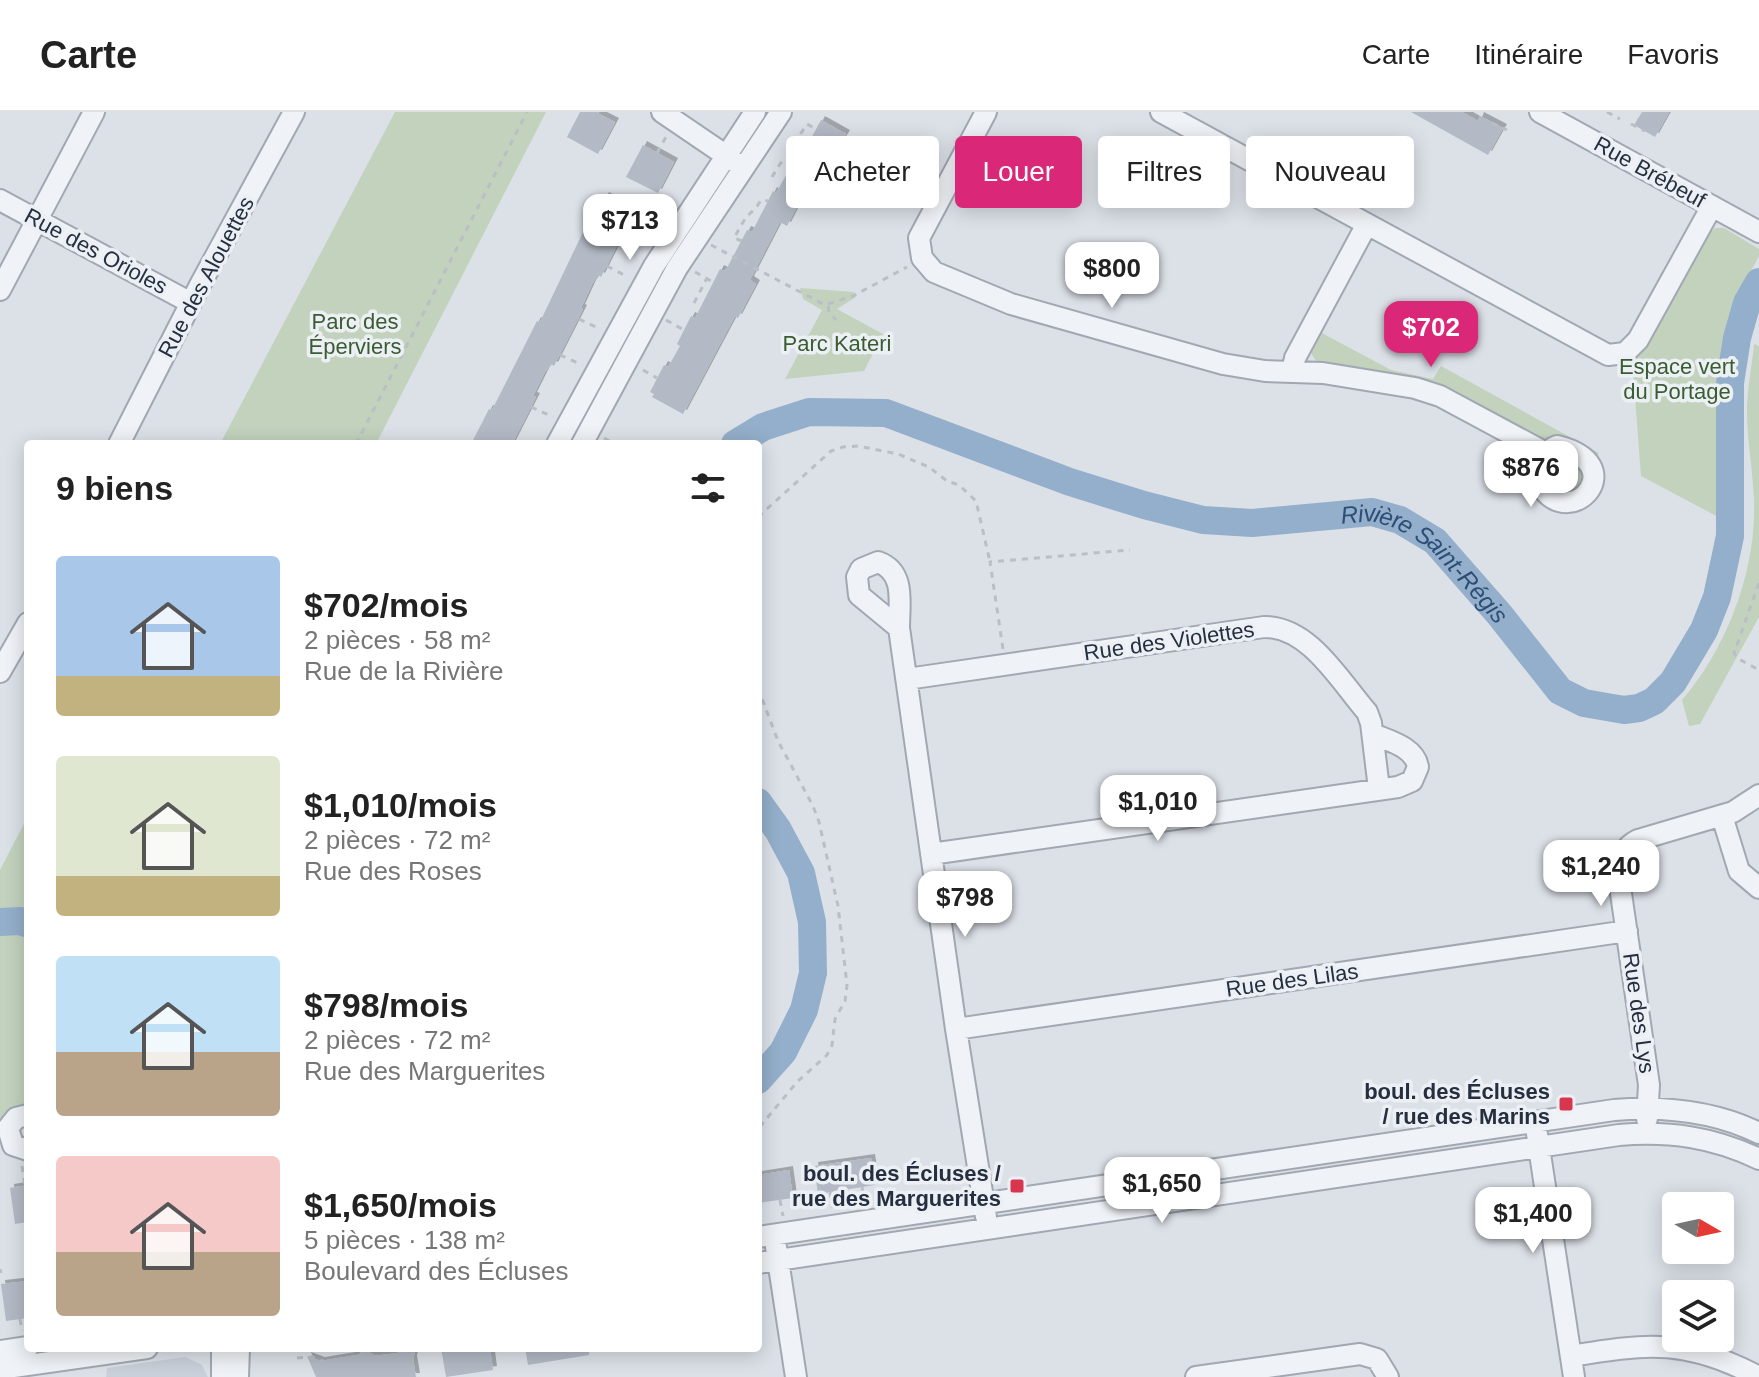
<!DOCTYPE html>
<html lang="fr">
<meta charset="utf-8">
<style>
:root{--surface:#fff;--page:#f2f2f2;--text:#222;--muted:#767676;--line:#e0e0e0;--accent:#db2777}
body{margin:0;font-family:Helvetica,sans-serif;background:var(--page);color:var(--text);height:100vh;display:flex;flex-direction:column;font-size:30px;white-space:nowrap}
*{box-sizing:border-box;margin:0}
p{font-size:26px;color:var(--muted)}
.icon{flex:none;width:44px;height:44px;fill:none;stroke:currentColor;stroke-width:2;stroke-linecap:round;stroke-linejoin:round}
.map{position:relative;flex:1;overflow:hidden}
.side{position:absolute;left:24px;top:328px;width:738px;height:912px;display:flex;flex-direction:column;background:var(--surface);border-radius:8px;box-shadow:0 4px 20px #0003}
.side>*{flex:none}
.hud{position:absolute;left:786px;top:24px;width:760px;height:72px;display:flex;gap:16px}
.needle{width:52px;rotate:99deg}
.controls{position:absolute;left:1662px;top:1080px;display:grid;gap:16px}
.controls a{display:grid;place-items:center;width:72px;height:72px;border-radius:8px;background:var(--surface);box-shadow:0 4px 20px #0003;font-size:40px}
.price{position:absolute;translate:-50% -68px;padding:0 18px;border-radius:16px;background:#fff;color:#222;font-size:26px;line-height:52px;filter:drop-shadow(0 2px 4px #0008)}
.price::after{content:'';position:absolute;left:50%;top:48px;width:24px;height:18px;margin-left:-12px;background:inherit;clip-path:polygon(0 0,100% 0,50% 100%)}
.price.current{background:var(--accent);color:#fff}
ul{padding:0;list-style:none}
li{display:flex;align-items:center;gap:24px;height:200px;padding:0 32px}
li span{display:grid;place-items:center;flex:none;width:224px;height:160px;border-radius:8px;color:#555}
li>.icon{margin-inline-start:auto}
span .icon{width:96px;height:96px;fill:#fffc;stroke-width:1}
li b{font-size:34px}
h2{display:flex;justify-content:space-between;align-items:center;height:96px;padding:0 32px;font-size:34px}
.chip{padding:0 28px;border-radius:8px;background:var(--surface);box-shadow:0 4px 20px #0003;font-size:28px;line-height:72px}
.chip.current{background:var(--accent);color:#fff}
header{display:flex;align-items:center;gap:48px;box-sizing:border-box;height:112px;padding:0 40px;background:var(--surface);border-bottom:2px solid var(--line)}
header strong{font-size:38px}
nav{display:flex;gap:44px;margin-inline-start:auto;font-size:28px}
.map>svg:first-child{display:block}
</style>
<header>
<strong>Carte</strong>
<nav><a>Carte</a><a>Itinéraire</a><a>Favoris</a></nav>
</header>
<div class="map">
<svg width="1759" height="1265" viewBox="0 0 1759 1265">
<defs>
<filter id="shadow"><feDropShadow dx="4" dy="-4" stdDeviation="0" flood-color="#0004"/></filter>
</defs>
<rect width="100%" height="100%" fill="#dce1e8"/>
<path fill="#cad0da" d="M185,1245L202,1253L208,1265H106L107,1256Z"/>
<path fill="#c2d2bd" d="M395,0H546L376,332H220Z
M1715,116H1724L1759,137V144C1751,160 1740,176 1734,193C1710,262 1721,336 1720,406L1641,364L1632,246L1706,121L1709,122Z
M800,176L854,180L856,185L837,197L883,222L864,259L785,267L822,198L803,187Z
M1320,220L1391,258L1433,267L1441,254L1599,341L1596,347L1322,252L1316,249L1311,241Z
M1754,232L1759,234V505L1700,612L1689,614L1682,588C1724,540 1753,466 1754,403C1755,368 1747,333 1747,299C1747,277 1752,254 1754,232Z
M1553,344H1564L1587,360L1582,376L1566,385L1550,376L1549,352Z
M28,704V802L0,797V758Z
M0,819H13L28,828V992L15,995L0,1007Z"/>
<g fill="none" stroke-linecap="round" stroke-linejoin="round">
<g stroke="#94afcb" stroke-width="28">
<path id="s1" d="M735,332L763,315L809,300L886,301L1070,370L1144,393L1203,408L1252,411L1372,400L1400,408L1435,429L1499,502L1560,579L1584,591L1624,598L1639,596L1654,589L1673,570L1704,518L1717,485L1730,424V271L1737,226L1747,191L1759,170"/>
<path d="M758,690L778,718L801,761L812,810L813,861L804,898L783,940L758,968"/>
<path d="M0,810L20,809L28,812"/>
</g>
</g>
<path fill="#b3bac5" filter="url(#shadow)" d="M580,0H595L615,10L598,42L567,25Z
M1411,0H1462L1478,9L1480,4L1503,16L1488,43Z
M1642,0H1669L1655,25L1634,13Z
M821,8L846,22L835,40L832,39L810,77L807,75L787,114L780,110L750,168L756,172L738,206L735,204L683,302L652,285L654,282L650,280L664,253L668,255L680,234L677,232L691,204L695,206L720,157L724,159L727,156L747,118L752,120L773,79L776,81L796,45L800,47Z
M643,33L674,50L658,81L626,65Z
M605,84L632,98L627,107L630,108L601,165L598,163L592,172L581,196L583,197L554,254L551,252L545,260L533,284L536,285L512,332H471L489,297L492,298L537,209L540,210L583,120L586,121Z
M871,1046L875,1073L818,1082L814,1054Z
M789,1058L793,1086L758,1091V1063Z
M28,1073V1110L15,1112L10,1076Z
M28,1169V1206L6,1209L1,1172Z
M410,1236H416L413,1247L416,1265H316L307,1244L321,1249L363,1242L367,1239L375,1244L405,1240Z
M441,1236H490L493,1258L446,1265Z
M525,1236H589V1243L528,1253Z"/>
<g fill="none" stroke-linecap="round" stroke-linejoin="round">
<g stroke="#a1a8b2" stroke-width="24">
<path id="minor" d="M662,0L734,49
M986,0L919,126L922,146L934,160L1011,192L1223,252L1265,259L1323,261L1415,276L1440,284L1546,341
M1161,0L1608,243L1625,241L1638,228L1712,94
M1540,0L1759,120
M0,88L191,191
M0,178L94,0
M1292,260L1295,246L1367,112
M119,332L200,173L294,0
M557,332L654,154L755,0
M582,332L677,156L781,0
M1557,334C1632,352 1573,419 1542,376C1540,360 1539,341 1557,334Z
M878,450C906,460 899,491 899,516L859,483L857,465L861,457Z
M899,516L956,917L986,1105
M0,560L28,511
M907,567L1264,515C1309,514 1340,569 1367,600L1371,611L1379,677
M1722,704L1739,759L1759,776
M931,742L1398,675L1412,669L1418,655C1415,635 1389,629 1373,622
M956,917L1627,819
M28,1003L16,1006L8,1016L13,1033L28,1038
M1647,1007L1649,973L1618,761C1619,746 1624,735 1638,728L1733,700L1759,683
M1537,1022L1574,1265
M758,1125L1614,998C1664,994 1714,999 1759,1021
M776,1135L796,1265
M758,1151L1619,1023C1670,1019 1713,1025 1759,1047
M0,1239L28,1235
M1571,1244C1648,1231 1688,1227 1759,1265
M0,1257L147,1236
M222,1265V1236
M238,1265L239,1236
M1196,1265L1360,1242L1377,1247L1388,1265"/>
</g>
<path stroke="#babfc6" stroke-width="3" stroke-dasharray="6 6" stroke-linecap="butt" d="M1607,0L1620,7
M598,1V0
M1492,11L1507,18
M1631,12L1645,19
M794,32L807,12L816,17
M657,41L667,23
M772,65L782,49L791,54
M625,118L650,132
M742,129L734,126L746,105L756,96L761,88L768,89
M711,133L825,193L853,184L907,155
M607,154L628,165
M695,160L713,170
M694,191L707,166
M828,194L829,200L836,208
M579,207L600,217
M666,208L684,218
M560,243L582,253
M643,258L657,266
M531,295L553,305
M604,326L615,332
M512,331L515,332
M356,332L527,0
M758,405L831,339L843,335L858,334L898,342L929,355L947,369L959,373L976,389L990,450
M1759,471L1734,541L1737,546L1759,558
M1003,537L990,450L1130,438
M758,576L778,629L813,694L819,710L838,794L847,873L845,889L835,907L832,933L827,943L797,970L758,1017
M22,1054L25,1074
M862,1075L865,1091
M830,1080L833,1096
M780,1088L783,1104
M0,1157L1,1161
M20,1207L22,1219
M402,1240L404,1236
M361,1242L365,1236
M297,1246L312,1245L323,1249"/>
<use href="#minor" stroke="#eff2f6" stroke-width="20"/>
</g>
<g fill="#d8364f" stroke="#ecf0f5" stroke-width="3">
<rect x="1558" y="984" width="16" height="16" rx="4"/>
<rect x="1009" y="1066" width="16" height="16" rx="4"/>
</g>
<g text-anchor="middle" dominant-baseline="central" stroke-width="7" stroke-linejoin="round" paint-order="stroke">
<g font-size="22" fill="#252f3f" stroke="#ecf0f5">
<text transform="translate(1650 60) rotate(29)">Rue Brébeuf</text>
<text transform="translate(96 139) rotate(28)">Rue des Orioles</text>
<text transform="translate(206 165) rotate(-62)">Rue des Alouettes</text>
<text transform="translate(1169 529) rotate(-8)">Rue des Violettes</text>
<text transform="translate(1292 868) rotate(-8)">Rue des Lilas</text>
<text transform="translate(1639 901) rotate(82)">Rue des Lys</text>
</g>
<g font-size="22" fill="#395c31" stroke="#ecf0f5">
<text x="355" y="209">Parc des<tspan x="355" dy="25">Éperviers</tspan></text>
<text x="837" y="231">Parc Kateri</text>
<text x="1677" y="254">Espace vert<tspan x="1677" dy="25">du Portage</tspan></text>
</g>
<g font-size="22" font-weight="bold" fill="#252f3f" stroke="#ecf0f5" text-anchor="end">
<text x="1550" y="979">boul. des Écluses<tspan x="1550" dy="25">/ rue des Marins</tspan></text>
<text x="1001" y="1061">boul. des Écluses /<tspan x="1001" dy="25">rue des Marguerites</tspan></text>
</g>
<g font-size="24" font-style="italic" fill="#2c4d76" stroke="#ecf0f5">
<text stroke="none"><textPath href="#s1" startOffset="734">Rivière Saint-Régis</textPath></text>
</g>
</g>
</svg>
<div class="controls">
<a><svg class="needle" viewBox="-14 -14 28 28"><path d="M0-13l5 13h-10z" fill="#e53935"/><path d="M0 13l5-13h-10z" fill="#767676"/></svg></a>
<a><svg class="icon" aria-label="layers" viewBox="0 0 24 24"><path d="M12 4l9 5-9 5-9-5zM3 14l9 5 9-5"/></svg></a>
</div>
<b class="price" style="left:630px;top:150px">$713</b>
<b class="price" style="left:1112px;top:198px">$800</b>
<b class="price current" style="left:1431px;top:257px">$702</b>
<b class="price" style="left:1531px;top:397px">$876</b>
<b class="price" style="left:1158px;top:731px">$1,010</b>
<b class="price" style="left:1601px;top:796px">$1,240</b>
<b class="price" style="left:965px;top:827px">$798</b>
<b class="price" style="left:1162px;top:1113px">$1,650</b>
<b class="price" style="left:1533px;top:1143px">$1,400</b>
<div class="hud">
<a class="chip">Acheter</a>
<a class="chip current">Louer</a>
<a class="chip">Filtres</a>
<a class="chip">Nouveau</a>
</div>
<section class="side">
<h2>9 biens<svg class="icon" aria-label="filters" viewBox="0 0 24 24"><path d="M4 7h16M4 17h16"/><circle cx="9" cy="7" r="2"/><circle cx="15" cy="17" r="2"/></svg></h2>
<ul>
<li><span style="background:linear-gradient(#a9c7e8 75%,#c2b280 0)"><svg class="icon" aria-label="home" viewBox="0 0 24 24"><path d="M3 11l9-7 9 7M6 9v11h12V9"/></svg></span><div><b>$702/mois</b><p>2 pièces · 58 m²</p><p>Rue de la Rivière</p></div></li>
<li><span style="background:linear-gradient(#dfe7d0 75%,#c2b280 0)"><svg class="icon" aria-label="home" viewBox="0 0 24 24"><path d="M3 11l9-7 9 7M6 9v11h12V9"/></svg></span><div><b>$1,010/mois</b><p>2 pièces · 72 m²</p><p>Rue des Roses</p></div></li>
<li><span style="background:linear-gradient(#bfe0f5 60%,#b9a48a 0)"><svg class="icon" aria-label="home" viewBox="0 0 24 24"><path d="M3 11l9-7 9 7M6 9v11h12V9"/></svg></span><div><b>$798/mois</b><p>2 pièces · 72 m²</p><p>Rue des Marguerites</p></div></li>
<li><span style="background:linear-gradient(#f6c9c9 60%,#b9a48a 0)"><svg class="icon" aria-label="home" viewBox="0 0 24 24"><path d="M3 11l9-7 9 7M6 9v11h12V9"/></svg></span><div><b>$1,650/mois</b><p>5 pièces · 138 m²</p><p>Boulevard des Écluses</p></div></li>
</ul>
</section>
</div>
